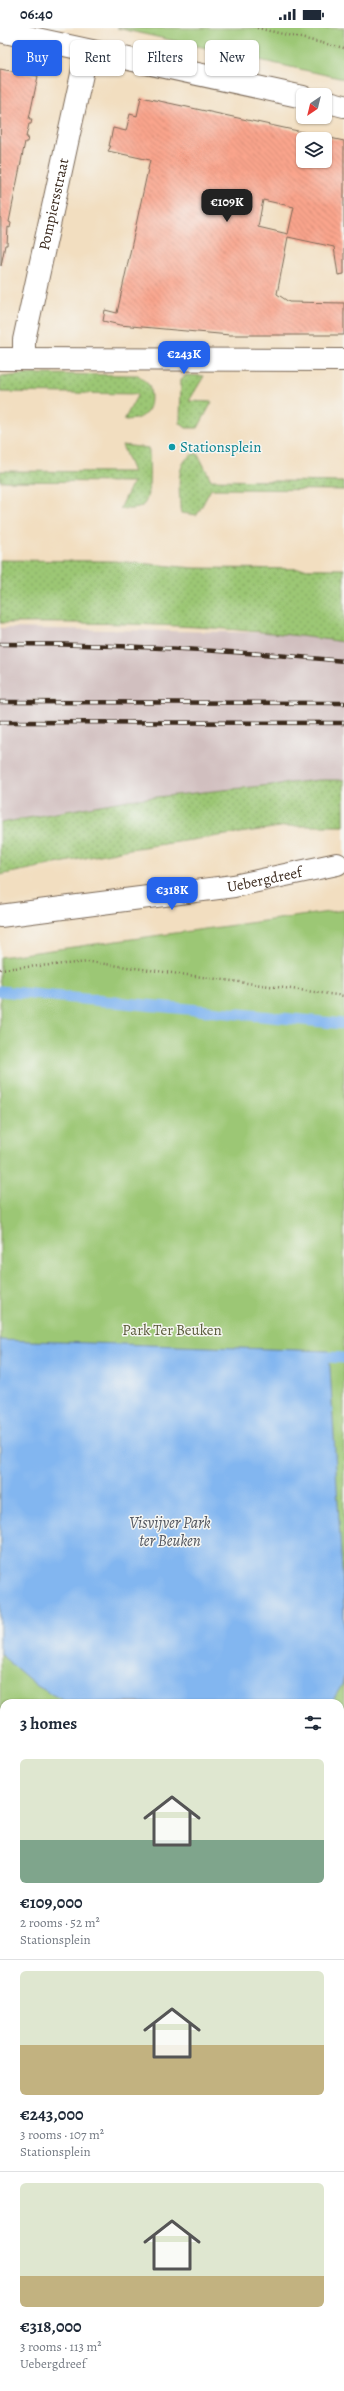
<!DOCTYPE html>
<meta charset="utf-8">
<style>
:root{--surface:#fff;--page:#f6f6f7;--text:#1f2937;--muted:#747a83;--line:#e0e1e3;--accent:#2563eb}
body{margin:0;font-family:Alegreya,serif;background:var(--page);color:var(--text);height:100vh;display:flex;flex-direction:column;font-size:15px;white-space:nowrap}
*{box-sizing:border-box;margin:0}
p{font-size:13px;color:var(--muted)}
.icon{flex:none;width:22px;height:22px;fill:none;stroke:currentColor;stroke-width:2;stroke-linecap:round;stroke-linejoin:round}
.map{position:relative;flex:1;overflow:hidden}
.details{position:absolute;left:0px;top:1671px;width:344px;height:692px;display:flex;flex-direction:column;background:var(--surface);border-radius:12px 12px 0 0;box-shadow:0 1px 3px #0004}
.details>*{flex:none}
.top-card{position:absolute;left:12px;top:12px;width:320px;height:36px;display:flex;gap:8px}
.needle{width:26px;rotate:215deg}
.tools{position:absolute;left:296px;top:60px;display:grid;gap:8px}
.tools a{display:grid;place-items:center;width:36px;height:36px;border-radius:6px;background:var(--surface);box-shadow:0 1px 3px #0004;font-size:20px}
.price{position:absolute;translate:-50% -34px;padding:0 9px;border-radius:8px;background:var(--accent);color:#fff;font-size:13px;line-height:26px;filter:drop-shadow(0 1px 2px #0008)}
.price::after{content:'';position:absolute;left:50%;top:24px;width:12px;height:9px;margin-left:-6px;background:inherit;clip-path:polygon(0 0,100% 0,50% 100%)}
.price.current{background:#222;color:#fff}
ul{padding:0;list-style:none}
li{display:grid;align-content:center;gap:8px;height:212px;padding:0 20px}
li+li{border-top:1px solid var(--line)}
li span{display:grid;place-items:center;height:124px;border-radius:6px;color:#555}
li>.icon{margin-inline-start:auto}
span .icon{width:72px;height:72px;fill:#fffc;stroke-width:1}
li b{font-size:17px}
h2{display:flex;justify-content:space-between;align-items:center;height:48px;padding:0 20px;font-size:17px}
.tag{padding:0 14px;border-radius:6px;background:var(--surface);box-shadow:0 1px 3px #0004;font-size:14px;line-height:36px}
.tag.current{background:var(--accent);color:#fff}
.status{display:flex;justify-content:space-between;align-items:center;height:28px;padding:0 20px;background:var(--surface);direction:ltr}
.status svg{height:11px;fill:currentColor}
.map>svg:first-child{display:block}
</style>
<div class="status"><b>06:40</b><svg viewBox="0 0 49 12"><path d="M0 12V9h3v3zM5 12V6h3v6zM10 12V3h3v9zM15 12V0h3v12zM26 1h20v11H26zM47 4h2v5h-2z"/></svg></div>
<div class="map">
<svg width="344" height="2363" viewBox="0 0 344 2363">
<defs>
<pattern id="grass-dots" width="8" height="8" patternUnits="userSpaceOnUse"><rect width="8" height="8" fill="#9cc774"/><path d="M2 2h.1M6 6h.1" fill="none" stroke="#80a25f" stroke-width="1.8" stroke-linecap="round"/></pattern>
<pattern id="building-back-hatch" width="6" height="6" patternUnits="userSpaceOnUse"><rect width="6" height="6" fill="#faa48c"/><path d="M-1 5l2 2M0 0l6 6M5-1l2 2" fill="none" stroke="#cc8672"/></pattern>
</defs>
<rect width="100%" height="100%" fill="#f6f6f2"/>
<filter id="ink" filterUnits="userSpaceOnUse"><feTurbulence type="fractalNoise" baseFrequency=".025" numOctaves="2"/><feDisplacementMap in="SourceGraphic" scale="8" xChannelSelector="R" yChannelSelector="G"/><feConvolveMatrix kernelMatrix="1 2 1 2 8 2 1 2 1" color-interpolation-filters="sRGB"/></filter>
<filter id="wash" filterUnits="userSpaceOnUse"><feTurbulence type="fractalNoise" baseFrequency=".012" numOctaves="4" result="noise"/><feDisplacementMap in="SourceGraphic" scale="16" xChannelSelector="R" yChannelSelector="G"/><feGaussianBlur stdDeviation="0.9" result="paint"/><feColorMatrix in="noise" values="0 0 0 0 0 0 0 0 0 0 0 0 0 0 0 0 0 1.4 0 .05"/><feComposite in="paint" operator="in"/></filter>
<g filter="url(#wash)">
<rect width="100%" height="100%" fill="#f2dec0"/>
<path fill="#d1bfbf" d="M0,600L286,605L344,614V752H319L128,772L0,795Z"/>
<path fill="url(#grass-dots)" stroke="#6c7849" d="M32,346L138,347L149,357C155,380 147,392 124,392L138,366L0,364V349Z
M187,347L204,348L189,373L212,374L198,400H186L180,395L181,351Z
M122,417L148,420L149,423C149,436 152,471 142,478C137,482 127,481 120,481L133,454L0,453V443L133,444Z
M194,426H198L211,452L344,454V462L211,461L197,487L181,485L180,480C180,464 174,433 194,426Z
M0,532L115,533L194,540L344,541V614C231,597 114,594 0,595Z
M319,752H344V798H287L130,821L0,847V795L128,772Z"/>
<path fill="#9cc774" stroke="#6c7849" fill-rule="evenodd" d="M117,0H344V51Z
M344,882V2363H0V929ZM4,1675H340V2359H4Z"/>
<path fill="#82b6f0" stroke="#5e7087" d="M0,1312L329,1323L344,1576V1647L342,1657L331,1675H83L64,1673L37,1658L0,1626Z"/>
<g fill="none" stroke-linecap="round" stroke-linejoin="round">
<path stroke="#82b6f0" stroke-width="11" d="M0,963L344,996
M329,1329L344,1330
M0,2281L4,2280
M211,2359V2363
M303,2363V2359"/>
</g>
<g id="blocks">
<path fill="url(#building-back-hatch)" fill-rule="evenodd" d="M0,41L38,48L29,91H32L31,96H29L26,109H28L27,114H25L9,194L11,195L10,200L8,199L7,217H5L1,238Z
M141,69L344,113V246L338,247L334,219L288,209L277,266L289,274L344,275V307H230L120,297L103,293L105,282L117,285L150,132L108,123L111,118H109L113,100L126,103L130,86L137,88ZM303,111H325V133H303ZM263,172L294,179L288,206L258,199Z"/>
</g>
</g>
<g filter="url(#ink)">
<use href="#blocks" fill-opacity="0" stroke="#7b6957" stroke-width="1"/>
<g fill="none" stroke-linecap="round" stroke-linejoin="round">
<g stroke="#7b6957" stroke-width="24">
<g id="minor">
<path d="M0,3L303,69"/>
<path d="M325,73L344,78"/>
<path id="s1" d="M24,330V312L87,23"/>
<path d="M0,331L344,332"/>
<path id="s2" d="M0,888L234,858L337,836"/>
</g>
</g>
<path stroke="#7b6957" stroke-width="2.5" stroke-dasharray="1 3" stroke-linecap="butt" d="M257,0L344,20
M0,941L90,934L344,968
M340,1745L344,1736
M0,1820H4
M340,1821H344
M0,1826L4,1831
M340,2038H344
M340,2125H344
M0,2197L4,2192
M0,2214H4
M0,2222L4,2225
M340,2255L344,2256
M0,2327L4,2326
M337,2359L340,2363
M46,2363V2359"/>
<use href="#minor" stroke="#fff" stroke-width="22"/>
<g stroke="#3b2a1e" stroke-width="4.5">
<path id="rail" d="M0,616C115,616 229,622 344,633
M0,674L344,675
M0,694L344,695"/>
</g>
<use href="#rail" stroke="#f6f6f2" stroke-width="3" stroke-dasharray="9" stroke-linecap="butt"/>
</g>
</g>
<circle fill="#0f9aa8" stroke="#f6f6f2" stroke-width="1.5" cx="172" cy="419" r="4"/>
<g text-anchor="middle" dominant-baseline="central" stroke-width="3" stroke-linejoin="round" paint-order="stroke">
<g font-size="15" fill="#3b2a1e" stroke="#f6f6f2">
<text stroke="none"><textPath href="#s1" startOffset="157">Pompiersstraat</textPath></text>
<text stroke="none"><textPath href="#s2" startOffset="267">Uebergdreef</textPath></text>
</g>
<g font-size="15" fill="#0d838f" stroke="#f6f6f2" text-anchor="start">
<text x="180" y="419">Stationsplein</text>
</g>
<g font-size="15" fill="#585938" stroke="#f6f6f2">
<text x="172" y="1302">Park Ter Beuken</text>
</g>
<g font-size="16" font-style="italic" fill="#50545d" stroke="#f6f6f2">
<text x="170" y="1495">Visvijver Park<tspan x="170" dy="18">ter Beuken</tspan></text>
</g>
</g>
</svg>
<div class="tools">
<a><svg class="needle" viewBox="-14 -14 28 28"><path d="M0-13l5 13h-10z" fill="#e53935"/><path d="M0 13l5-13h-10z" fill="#747a83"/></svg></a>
<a><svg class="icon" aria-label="layers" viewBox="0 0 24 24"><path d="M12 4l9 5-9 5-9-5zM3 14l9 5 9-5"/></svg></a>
</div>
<b class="price current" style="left:227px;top:195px">€109K</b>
<b class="price" style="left:184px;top:347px">€243K</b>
<b class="price" style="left:172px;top:883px">€318K</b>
<div class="top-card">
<a class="tag current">Buy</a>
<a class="tag">Rent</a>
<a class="tag">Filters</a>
<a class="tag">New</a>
</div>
<section class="details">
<h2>3 homes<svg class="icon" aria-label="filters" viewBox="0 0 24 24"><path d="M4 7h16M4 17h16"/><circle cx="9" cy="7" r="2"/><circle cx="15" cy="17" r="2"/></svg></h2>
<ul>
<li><span style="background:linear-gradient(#dfe7d0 65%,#7fa58c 0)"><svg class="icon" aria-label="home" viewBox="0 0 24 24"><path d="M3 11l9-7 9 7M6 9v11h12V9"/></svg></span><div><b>€109,000</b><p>2 rooms · 52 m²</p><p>Stationsplein</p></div></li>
<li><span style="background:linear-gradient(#dfe7d0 60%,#c2b280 0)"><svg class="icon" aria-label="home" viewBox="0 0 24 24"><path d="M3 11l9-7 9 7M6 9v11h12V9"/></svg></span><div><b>€243,000</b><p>3 rooms · 107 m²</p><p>Stationsplein</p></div></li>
<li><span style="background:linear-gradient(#dfe7d0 75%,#c2b280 0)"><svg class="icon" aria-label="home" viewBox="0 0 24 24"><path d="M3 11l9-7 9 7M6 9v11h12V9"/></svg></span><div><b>€318,000</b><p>3 rooms · 113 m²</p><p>Uebergdreef</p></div></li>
</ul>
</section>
</div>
